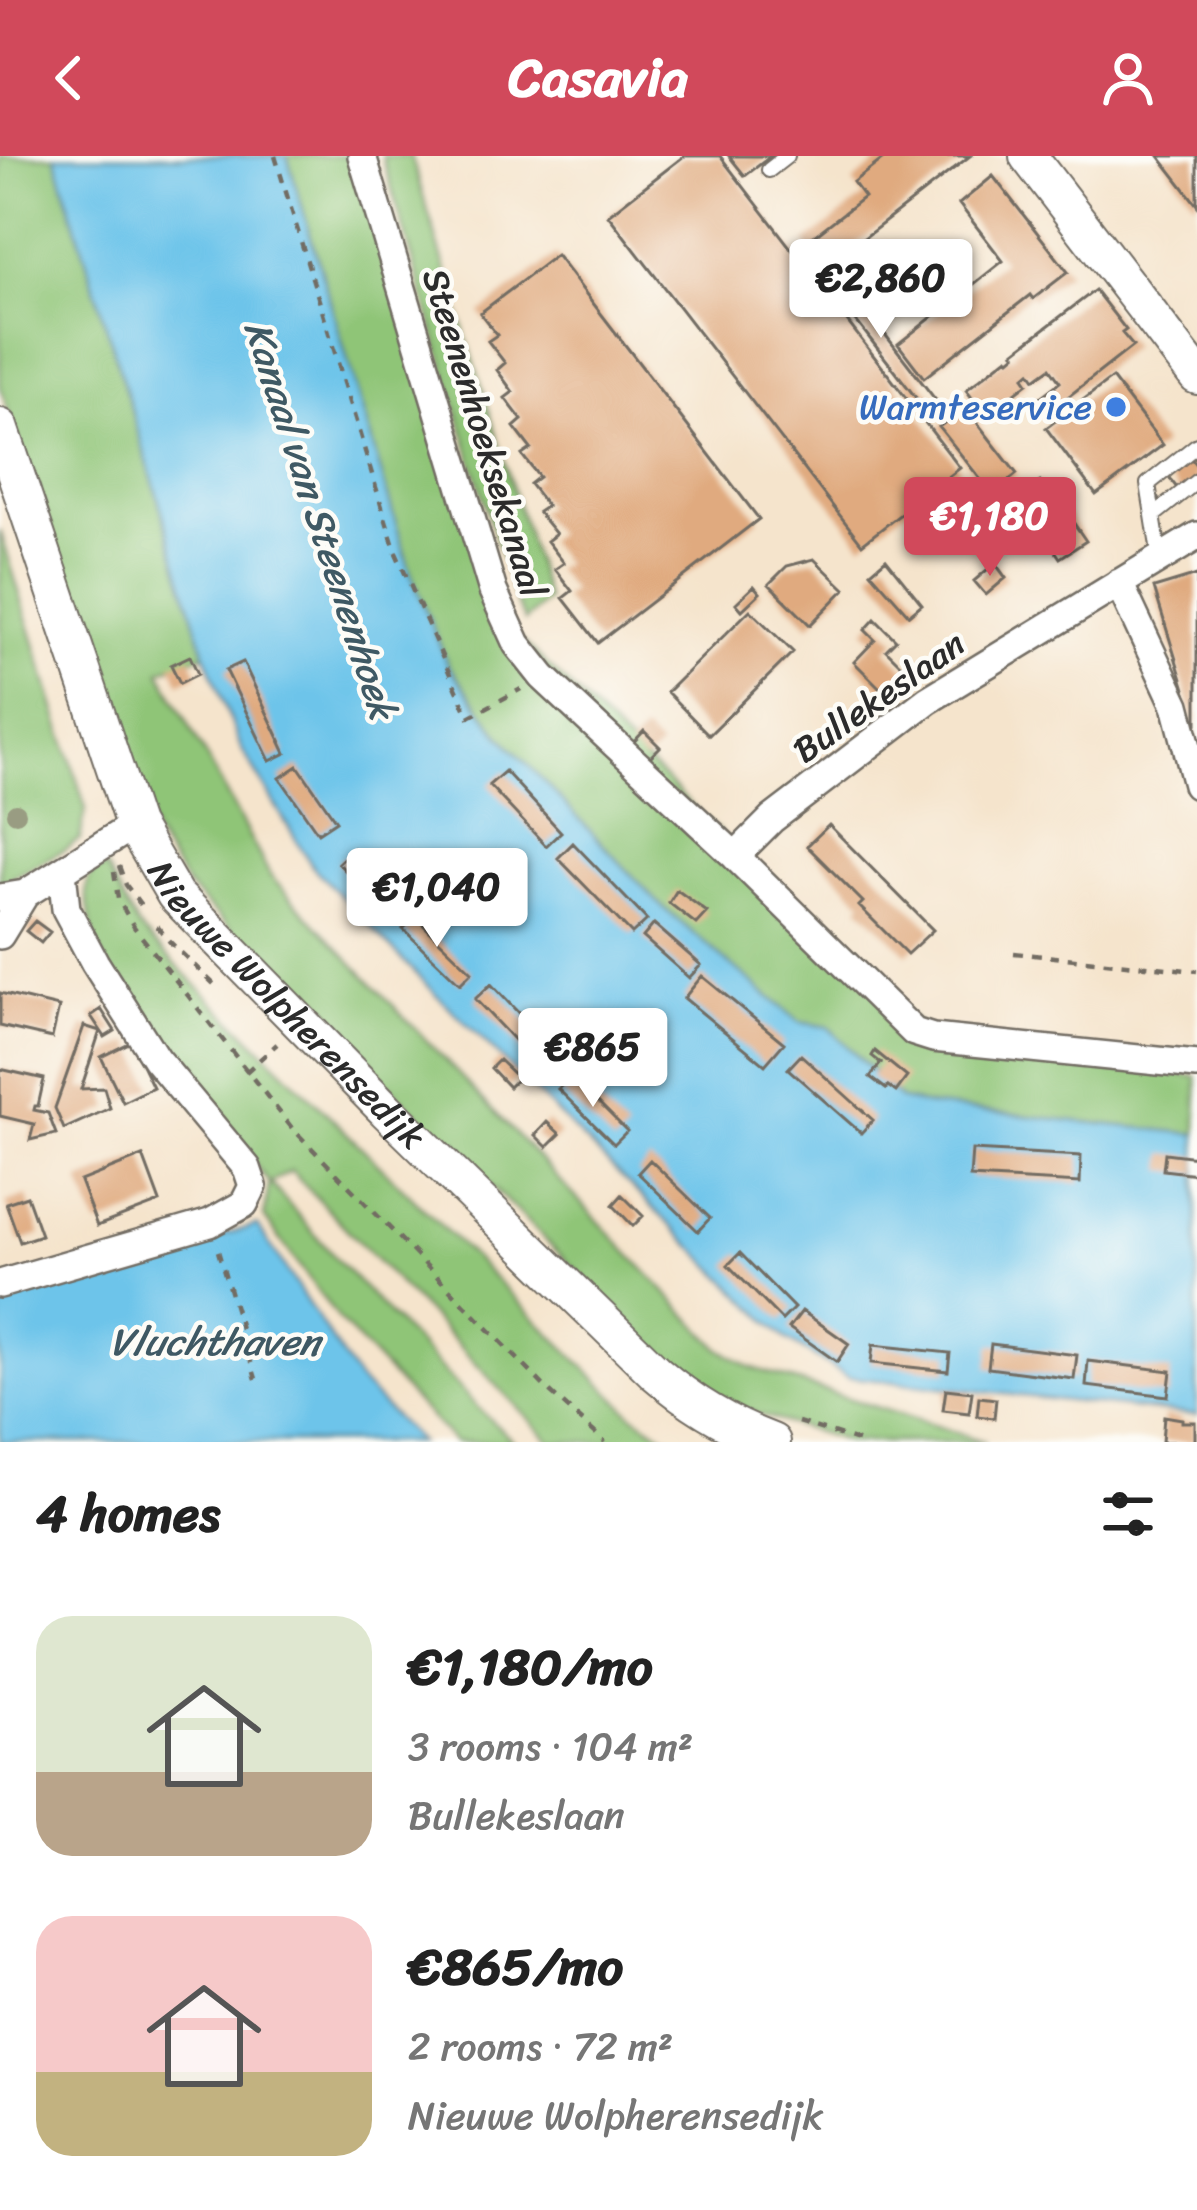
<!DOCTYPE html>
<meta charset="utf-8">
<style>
:root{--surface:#fff;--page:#f2f2f2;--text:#222;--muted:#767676;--accent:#d1495b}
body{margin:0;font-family:Sriracha,sans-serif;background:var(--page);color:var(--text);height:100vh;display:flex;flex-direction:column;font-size:45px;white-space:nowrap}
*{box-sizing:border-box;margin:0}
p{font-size:39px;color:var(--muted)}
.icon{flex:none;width:66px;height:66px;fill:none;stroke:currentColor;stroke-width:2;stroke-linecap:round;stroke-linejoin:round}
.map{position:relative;height:1286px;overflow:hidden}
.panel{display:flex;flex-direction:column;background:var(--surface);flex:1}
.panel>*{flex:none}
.price{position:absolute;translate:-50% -102px;padding:0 27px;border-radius:12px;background:#fff;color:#222;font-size:39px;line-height:78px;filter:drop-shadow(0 3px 6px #0008)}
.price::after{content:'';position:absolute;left:50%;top:72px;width:36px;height:27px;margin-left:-18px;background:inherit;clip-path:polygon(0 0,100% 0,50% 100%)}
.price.current{background:var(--accent);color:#fff}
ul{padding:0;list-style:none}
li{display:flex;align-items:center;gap:36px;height:300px;padding:0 36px}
li span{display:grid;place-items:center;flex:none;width:336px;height:240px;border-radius:36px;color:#555}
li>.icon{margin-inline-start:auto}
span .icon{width:144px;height:144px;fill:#fffc;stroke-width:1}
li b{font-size:51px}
h2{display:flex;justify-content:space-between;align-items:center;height:144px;padding:0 36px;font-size:51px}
header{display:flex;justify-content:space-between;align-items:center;height:156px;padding:0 36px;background:var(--accent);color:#fff;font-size:54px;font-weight:800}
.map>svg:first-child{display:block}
</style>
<header><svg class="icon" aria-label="back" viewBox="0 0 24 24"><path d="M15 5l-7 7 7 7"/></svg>Casavia<svg class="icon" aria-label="person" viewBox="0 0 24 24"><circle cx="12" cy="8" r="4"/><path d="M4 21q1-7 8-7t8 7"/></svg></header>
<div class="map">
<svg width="1197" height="1286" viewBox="0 0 1197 1286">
<rect width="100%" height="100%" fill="#fdfcf7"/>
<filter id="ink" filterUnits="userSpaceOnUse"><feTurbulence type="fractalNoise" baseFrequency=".00833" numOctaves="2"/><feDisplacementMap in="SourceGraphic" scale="24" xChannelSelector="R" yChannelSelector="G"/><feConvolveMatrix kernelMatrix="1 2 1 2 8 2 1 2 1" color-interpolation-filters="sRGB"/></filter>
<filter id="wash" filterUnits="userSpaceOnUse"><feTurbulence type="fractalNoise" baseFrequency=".004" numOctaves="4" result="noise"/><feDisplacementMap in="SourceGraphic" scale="48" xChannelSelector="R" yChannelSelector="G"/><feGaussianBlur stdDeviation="2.7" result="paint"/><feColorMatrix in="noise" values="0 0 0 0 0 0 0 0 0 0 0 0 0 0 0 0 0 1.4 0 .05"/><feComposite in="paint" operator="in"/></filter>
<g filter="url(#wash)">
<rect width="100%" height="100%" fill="#f5e4cc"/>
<path fill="#8fc577" stroke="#5d7851" stroke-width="3" d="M0,0H55L205,498L160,515L271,721L720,1193L750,1211L986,1286H849L737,1252L672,1209L187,730L154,678L84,498L0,229Z
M287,0H362L500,463L924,875L1197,921V978L933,950L901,944L828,871L799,866L662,751L499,578L448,509L410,415Z
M382,0H411L547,444L525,465L517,449L496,385Z
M0,374L86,653L80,683L66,693L0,728Z
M106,711L137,770L633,1259L674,1286H551L291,1015L270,1027L339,1106L479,1253L514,1286H454L448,1280L339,1164L264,1061L269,1027L112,822L93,781L86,737L88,723L94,715Z"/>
<path fill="#6dc4ea" stroke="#4c788a" stroke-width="3" d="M55,0H287L410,415L448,509L499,578L662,751L799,866L828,871L901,944L933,950L1197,978V1259L848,1221L786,1183L434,836L312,710L241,592L205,498Z
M257,1069L358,1224L419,1286H0V1145Z"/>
<g id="blocks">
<path fill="#e0aa7f" d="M684,0H720L960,312L862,388L608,59Z
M729,0H771L745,20Z
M887,0H970L824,113L805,87L864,41L853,26Z
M1159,0H1197V49Z
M993,20L1068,116L1033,143L1030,139L924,222L898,188L1003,105L959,48Z
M556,99L759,363L598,487L563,442L572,435L555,413L564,407L547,385L556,378L538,356L547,350L530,328L539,321L522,299L531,293L514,271L522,264L505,242L513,236L497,214L505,207L488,185L497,179L480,157Z
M837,116L938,247L927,256L825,125Z
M1095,134L1126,174L1122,177L1133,190L1050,255L1039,242L1060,226L1050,212L1035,223L1030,216L1024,221L1028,227L986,260L966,234L1008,201L1010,203L1016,198L1014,196Z
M1112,222L1163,289L1096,339L1046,272Z
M965,251L1017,318L992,338L939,271Z
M1189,300L1197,310V325L1181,337L1166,318Z
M1040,326L1054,347L1058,344L1086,385L1060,402L1032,361L1042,354L1029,333Z
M814,403L845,433L810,469L769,428L787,410Z
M886,403L922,448L909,459L871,416Z
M995,407L1006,422L986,439L974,425Z
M1197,419V568L1196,569L1154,432Z
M754,430L760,437L742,454L736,447Z
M750,454L793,496L709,579L667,536Z
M875,463L896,484L886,494L906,514L884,536L854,506L875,484L865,474Z
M190,500L198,518L180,527L171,509Z
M243,506L286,597L270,605L226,514Z
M644,575L660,591L645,606L629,591Z
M298,610L336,665L318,677L280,622Z
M505,615L561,676L546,690L489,629Z
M829,669L933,774L907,798L859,750L863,746L807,690Z
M573,687L647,764L632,778L558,702Z
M354,692L404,742L388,758L338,707Z
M677,734L707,756L696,768L669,747Z
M415,761L472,816L460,828L403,773Z
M35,765L50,776L41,787L26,775Z
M654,768L701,809L689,822L643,781Z
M702,820L784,887L765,909L684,842Z
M491,828L547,887L531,902L475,843Z
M0,837L59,851L52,882L0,870Z
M101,853L115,875L105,881L91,860Z
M84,870L100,875L81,933L104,932L110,952L64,973L55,952Z
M131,886L153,931L123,946L101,901Z
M875,895L907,921L896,936L888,930L886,933L870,921L881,907L872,900Z
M801,899L873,964L861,977L788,913Z
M499,904L518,922L509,931L491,912Z
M0,913L44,923L38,950H35L34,954L48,957L56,978L30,984L34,968L0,960Z
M572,920L627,975L614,988L558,933Z
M547,966L560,978L547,991L535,979Z
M972,994L1081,1000L1080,1027L970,1021Z
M1165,997L1197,1001V1018L1163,1014Z
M143,1000L160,1046L97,1070L80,1025Z
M650,1004L710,1062L698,1075L638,1017Z
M622,1039L643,1060L633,1070L613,1049Z
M27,1040L41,1079L20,1086L6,1047Z
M740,1097L794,1152L782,1164L728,1109Z
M802,1155L849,1188L837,1206L789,1172Z
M991,1188L1077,1199L1074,1223L988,1212Z
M873,1189L950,1197L948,1215L871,1207Z
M1088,1205L1171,1215L1168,1240L1086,1230Z
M946,1233L972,1236L969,1257L943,1254Z
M979,1241L996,1243L994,1262L977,1260Z
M1164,1260L1182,1263V1266H1195V1286H1162Z"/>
</g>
</g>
<g filter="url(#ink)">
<use href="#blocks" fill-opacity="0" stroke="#726c63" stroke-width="3"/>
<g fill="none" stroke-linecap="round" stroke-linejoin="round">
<g stroke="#726c63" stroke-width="18">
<path id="lane" d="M769,14L787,0
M1154,359L1197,325
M1160,403L1148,328L1197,289"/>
</g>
<g stroke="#726c63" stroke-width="32">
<path id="street" d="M362,0L493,435L517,488L543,521L735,700L914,876L933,882L1197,909
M1119,427L1176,549L1197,629
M735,700L772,663L928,544L1197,380
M0,742L25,738L134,669
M0,779L25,738
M0,1128L210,1067L244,1048L253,1030L247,1012L156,903L95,807L66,753L62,716"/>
</g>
<g stroke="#726c63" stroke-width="40">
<g id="secondary">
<path d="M1028,0L1197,220"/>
<path id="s1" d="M0,271L134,669L175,739L386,954L656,1217C691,1247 729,1270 772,1286"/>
</g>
</g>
<path stroke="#726c63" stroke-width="4.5" stroke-dasharray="9 9" stroke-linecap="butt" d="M275,0L396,397L469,561L521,533
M119,710L126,729L143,752
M114,716L118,743L134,771L292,972L550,1236L605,1286
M157,770L170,786L217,831
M1014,797L1197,815
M246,916L277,888
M218,1095L256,1223
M798,1266L861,1286"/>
<use href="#lane" stroke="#fff" stroke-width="14"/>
<use href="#street" stroke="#fff" stroke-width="27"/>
<use href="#secondary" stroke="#fff" stroke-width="36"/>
</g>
<circle fill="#999c82" cx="16" cy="657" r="10"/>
</g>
<circle fill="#3f7fe0" stroke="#fdfcf7" stroke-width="4.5" cx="1116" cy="251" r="12"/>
<g text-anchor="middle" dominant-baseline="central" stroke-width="9" stroke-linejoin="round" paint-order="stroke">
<g font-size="36" fill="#366cbe" stroke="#fdfcf7" text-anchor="end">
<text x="1092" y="251">Warmteservice</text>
</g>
<g font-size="36" fill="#2b2b2b" stroke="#fdfcf7">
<text transform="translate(484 277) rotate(73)">Steenenhoeksekanaal</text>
<text transform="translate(879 541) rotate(-35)">Bullekeslaan</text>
<text stroke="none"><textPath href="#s1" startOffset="657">Nieuwe Wolpherensedijk</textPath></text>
</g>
<g font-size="39" font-style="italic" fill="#3f5964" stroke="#fdfcf7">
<text transform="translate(321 364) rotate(72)">Kanaal van Steenenhoek</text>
<text x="215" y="1185">Vluchthaven</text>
</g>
</g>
</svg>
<b class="price" style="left:881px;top:185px">€2,860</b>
<b class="price current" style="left:990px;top:423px">€1,180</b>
<b class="price" style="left:437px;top:794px">€1,040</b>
<b class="price" style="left:593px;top:954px">€865</b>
</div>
<section class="panel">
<h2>4 homes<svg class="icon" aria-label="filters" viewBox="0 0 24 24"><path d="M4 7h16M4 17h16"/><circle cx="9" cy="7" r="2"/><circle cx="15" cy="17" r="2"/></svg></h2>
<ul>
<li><span style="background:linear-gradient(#dfe7d0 65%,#b9a48a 0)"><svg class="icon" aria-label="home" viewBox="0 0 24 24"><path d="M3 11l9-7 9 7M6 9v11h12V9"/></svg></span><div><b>€1,180/mo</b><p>3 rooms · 104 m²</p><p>Bullekeslaan</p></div></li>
<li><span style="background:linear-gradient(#f6c9c9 65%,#c2b280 0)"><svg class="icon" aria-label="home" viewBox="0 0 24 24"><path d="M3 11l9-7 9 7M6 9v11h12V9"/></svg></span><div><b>€865/mo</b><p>2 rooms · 72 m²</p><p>Nieuwe Wolpherensedijk</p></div></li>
</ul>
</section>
